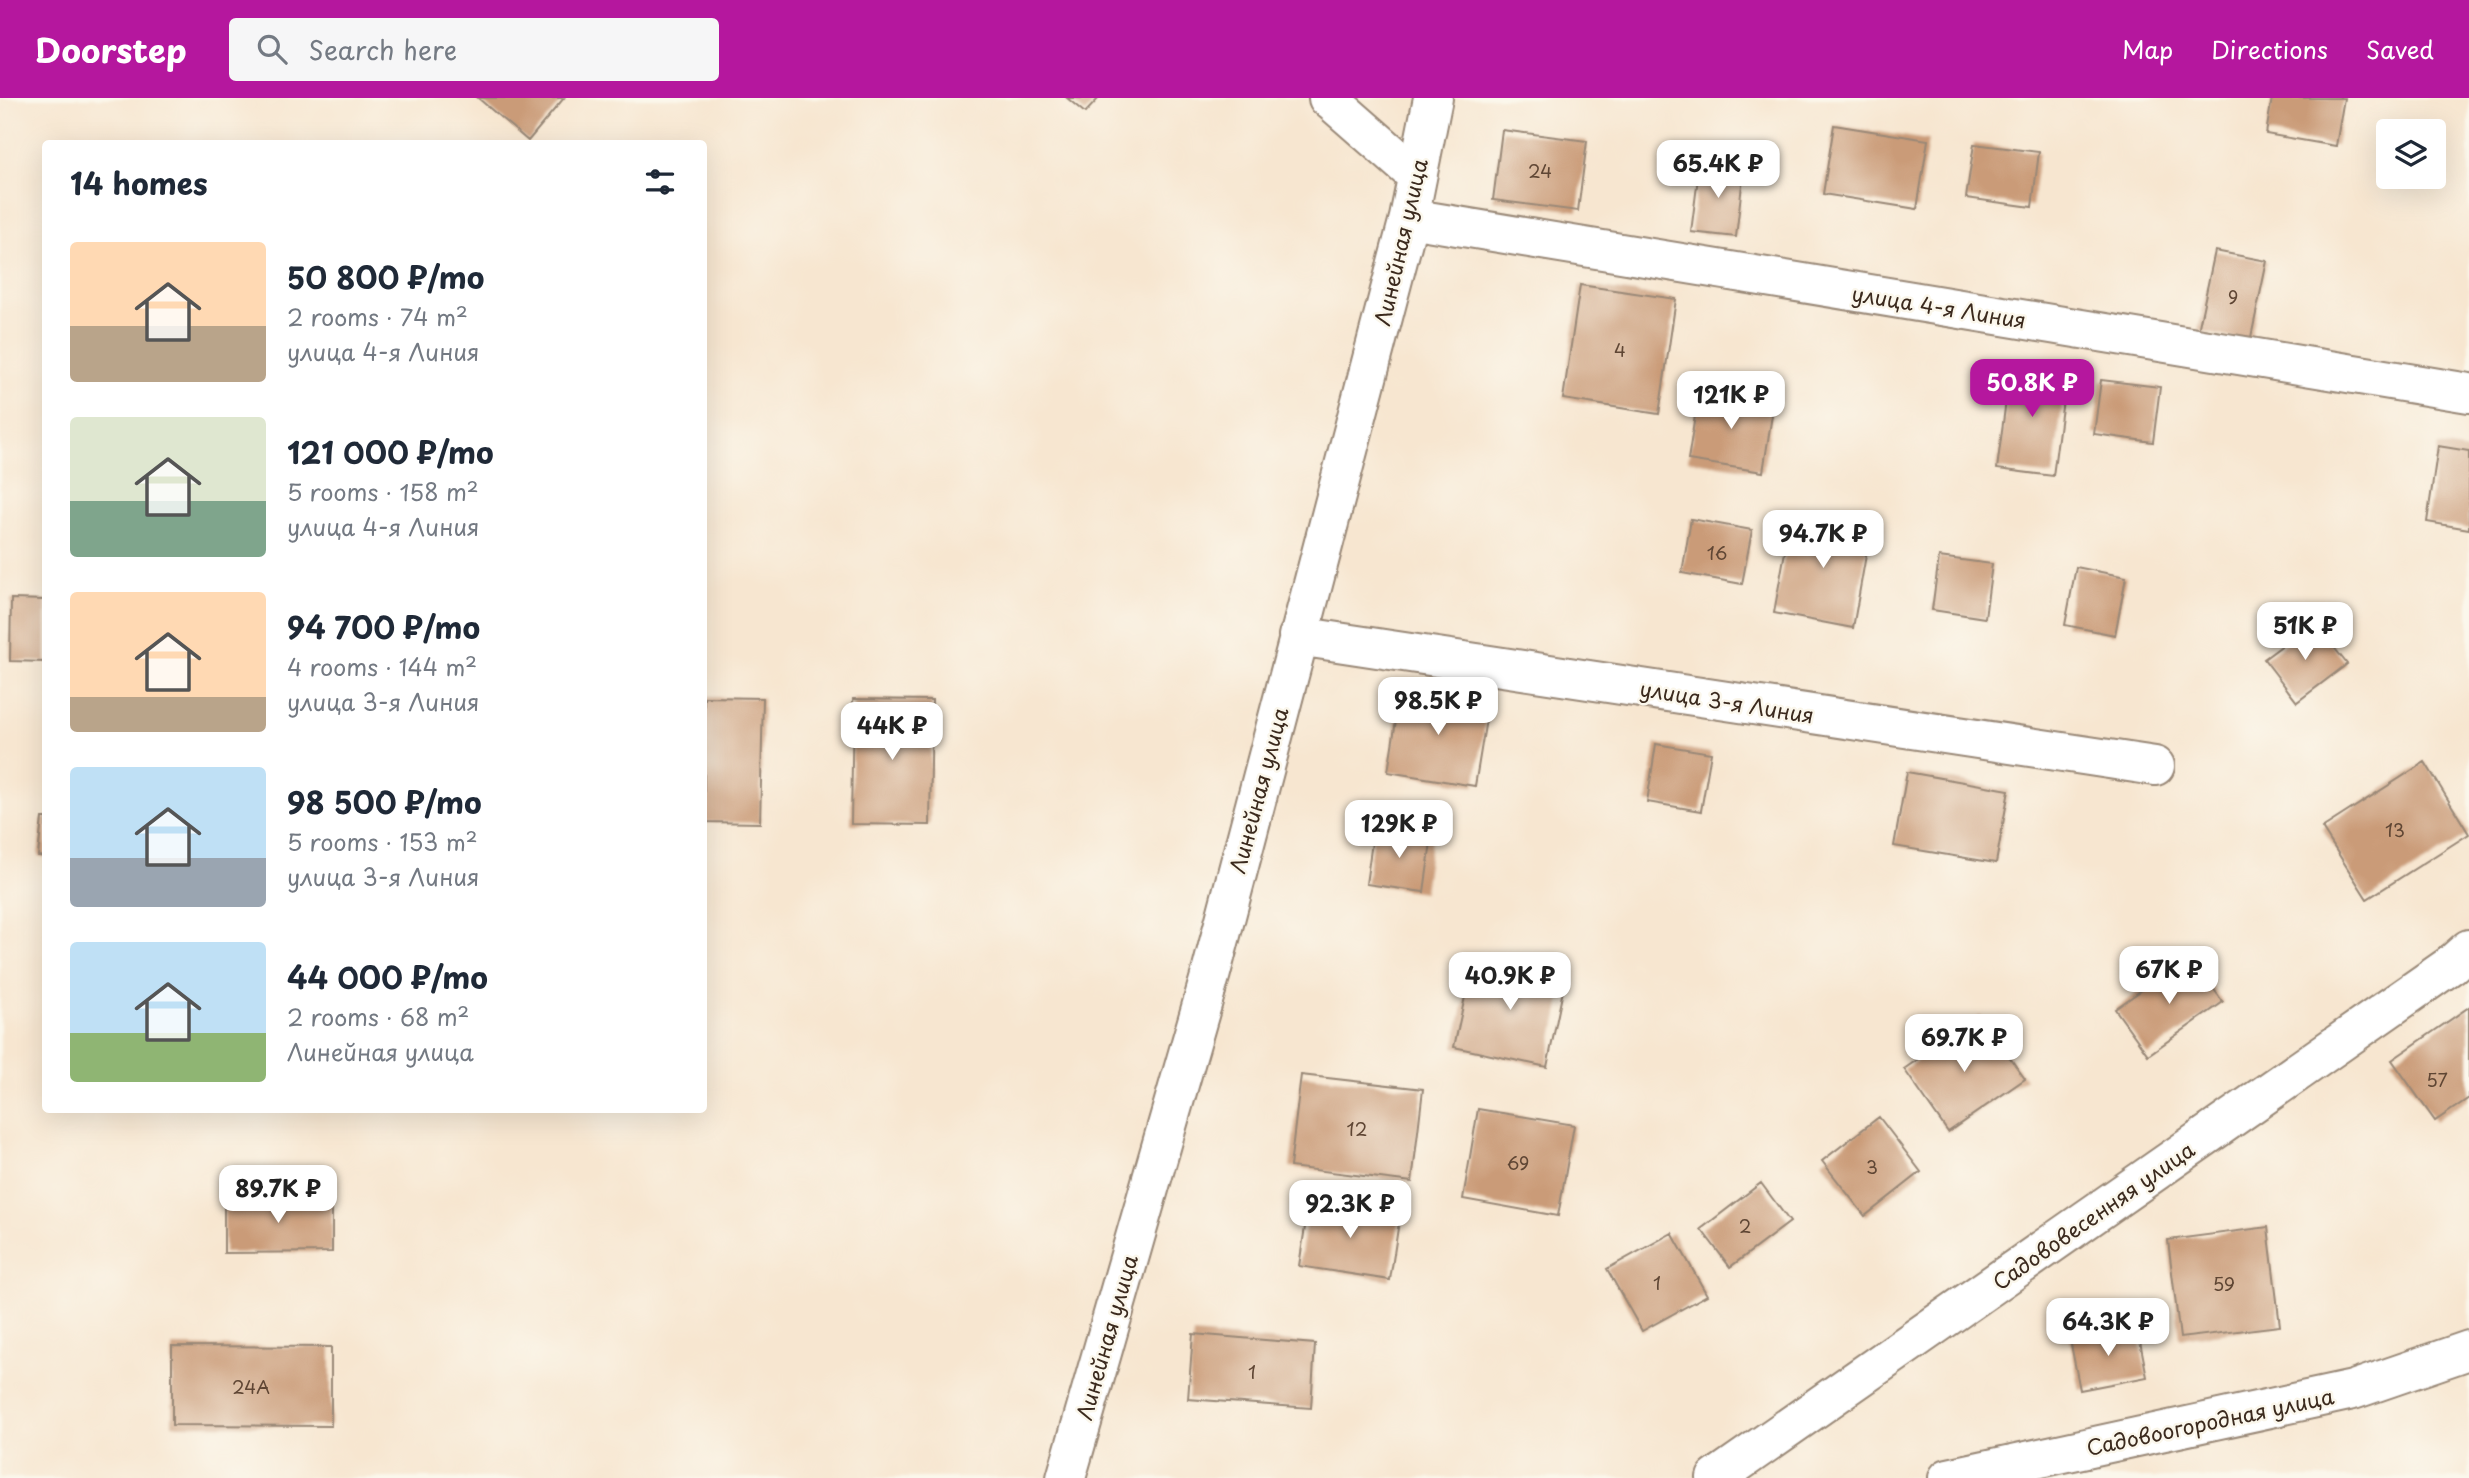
<!DOCTYPE html>
<meta charset="utf-8">
<style>
:root{--surface:#fff;--page:#f6f6f7;--text:#1f2937;--muted:#747a83;--accent:#b5179e}
body{margin:0;font-family:"Playpen Sans",sans-serif;background:var(--page);color:var(--text);height:100vh;display:flex;flex-direction:column;font-size:26px;white-space:nowrap}
*{box-sizing:border-box;margin:0}
p{font-size:23px;color:var(--muted)}
.icon{flex:none;width:38px;height:38px;fill:none;stroke:currentColor;stroke-width:2;stroke-linecap:round;stroke-linejoin:round}
.map{position:relative;flex:1;overflow:hidden}
.panel{position:absolute;left:42px;top:42px;width:665px;height:973px;display:flex;flex-direction:column;background:var(--surface);border-radius:7px;box-shadow:0 7px 28px #0002}
.panel>*{flex:none}
.tools{position:absolute;left:2376px;top:21px;display:grid;gap:14px}
.tools a{display:grid;place-items:center;width:70px;height:70px;border-radius:7px;background:var(--surface);box-shadow:0 7px 28px #0002;font-size:35px}
.price{position:absolute;translate:-50% -60px;padding:0 16px;border-radius:14px;background:#fff;color:#222;font-size:23px;line-height:46px;filter:drop-shadow(0 2px 4px #0008)}
.price::after{content:'';position:absolute;left:50%;top:42px;width:21px;height:16px;margin-left:-10px;background:inherit;clip-path:polygon(0 0,100% 0,50% 100%)}
.price.active{background:var(--accent);color:#fff}
ul{padding:0;list-style:none}
li{display:flex;align-items:center;gap:21px;height:175px;padding:0 28px}
li span{display:grid;place-items:center;flex:none;width:196px;height:140px;border-radius:7px;color:#555}
li>.icon{margin-inline-start:auto}
span .icon{width:84px;height:84px;fill:#fffc;stroke-width:1}
li b{font-size:30px}
h2{display:flex;justify-content:space-between;align-items:center;height:84px;padding:0 28px;font-size:30px}
header{display:flex;align-items:center;gap:42px;box-sizing:border-box;height:98px;padding:0 35px;background:var(--accent);color:#fff}
header strong{font-size:33px}
nav{display:flex;gap:38px;margin-inline-start:auto;font-size:24px}
.search{width:490px;height:63px;background:var(--page);display:flex;align-items:center;gap:18px;box-sizing:border-box;padding:0 24px;border-radius:7px;color:var(--muted);font-size:26px}
.map>svg:first-child{display:block}
</style>
<header>
<strong>Doorstep</strong>
<div class="search"><svg class="icon" aria-label="search" viewBox="0 0 24 24"><circle cx="10" cy="10" r="6"/><path d="M15 15l6 6"/></svg>Search here</div>
<nav><a>Map</a><a>Directions</a><a>Saved</a></nav>
</header>
<div class="map">
<svg width="2469" height="1380" viewBox="0 0 2469 1380">
<rect width="100%" height="100%" fill="#fbf7ec"/>
<filter id="ink" filterUnits="userSpaceOnUse"><feTurbulence type="fractalNoise" baseFrequency=".0143" numOctaves="2"/><feDisplacementMap in="SourceGraphic" scale="14" xChannelSelector="R" yChannelSelector="G"/><feConvolveMatrix kernelMatrix="1 2 1 2 8 2 1 2 1" color-interpolation-filters="sRGB"/></filter>
<filter id="wash" filterUnits="userSpaceOnUse"><feTurbulence type="fractalNoise" baseFrequency=".00686" numOctaves="4" result="noise"/><feDisplacementMap in="SourceGraphic" scale="28" xChannelSelector="R" yChannelSelector="G"/><feGaussianBlur stdDeviation="1.57" result="paint"/><feColorMatrix in="noise" values="0 0 0 0 0 0 0 0 0 0 0 0 0 0 0 0 0 1.4 0 .05"/><feComposite in="paint" operator="in"/></filter>
<g filter="url(#wash)">
<rect width="100%" height="100%" fill="#f7e6d0"/>
<g id="blocks">
<path fill="#ca9b78" d="M478,0H564L528,43Z
M1067,0H1099L1085,15Z
M2272,0H2344L2336,48L2266,36Z
M1834,27L1928,42L1917,111L1823,96Z
M1502,32L1587,43L1578,113L1493,102Z
M1974,46L2039,54L2032,109L1966,100Z
M1700,64L1744,69L1736,139L1691,134Z
M2215,153L2267,163L2250,244L2198,233Z
M1580,187L1676,201L1659,316L1563,301Z
M2011,264L2067,271L2053,378L1997,371Z
M2101,282L2160,289L2153,344L2094,336Z
M1699,293L1774,304L1763,374L1688,362Z
M2438,348L2469,353V431L2427,424Z
M1792,415L1871,429L1853,530L1774,515Z
M1691,421L1752,432L1742,486L1682,475Z
M1939,459L1992,466L1985,520L1932,512Z
M2076,469L2126,479L2115,537L2065,527Z
M11,501L46,502V564L10,563Z
M2314,524L2347,566L2297,604L2264,561Z
M1401,590L1489,603L1475,688L1388,674Z
M704,599L763,600L760,725L704,724Z
M853,601L932,602L930,727L851,726Z
M1656,646L1711,655L1701,713L1647,704Z
M2425,664L2469,736L2367,801L2322,730Z
M1907,674L2009,692L1996,765L1894,748Z
M42,720H46V759L38,758Z
M1374,730L1432,737L1424,794L1366,786Z
M1474,858L1566,878L1547,969L1454,949Z
M2190,858L2223,904L2148,957L2115,911Z
M2469,909V1000L2435,1023L2392,962Z
M1980,918L2025,981L1948,1034L1904,971Z
M1301,977L1423,991L1412,1084L1290,1069Z
M1478,1011L1574,1027L1558,1118L1463,1101Z
M1879,1019L1921,1074L1865,1118L1822,1063Z
M1761,1085L1790,1124L1730,1169L1701,1131Z
M224,1099H332V1154L224,1155Z
M1309,1103L1400,1117L1390,1182L1299,1168Z
M2268,1129L2280,1228L2180,1240L2168,1142Z
M1672,1135L1707,1197L1642,1233L1607,1171Z
M2137,1228L2147,1279L2080,1292L2070,1241Z
M1193,1236L1315,1246L1311,1310L1188,1301Z
M172,1248L331,1249V1328L172,1327Z"/>
</g>
</g>
<g filter="url(#ink)">
<use href="#blocks" fill-opacity="0" stroke="#987" stroke-width="2"/>
<g fill="none" stroke-linecap="round" stroke-linejoin="round">
<g stroke="#987" stroke-width="42">
<path id="minor" d="M1328,0L1417,78
M1409,120L2469,295
M1298,538L2155,668
M1066,1380L1211,875L1409,120L1433,0
M1716,1380L2451,867L2469,851
M1948,1380L2353,1292L2469,1252"/>
</g>
<use href="#minor" stroke="#fff" stroke-width="38"/>
</g>
</g>
<g text-anchor="middle" dominant-baseline="central" stroke-width="5" stroke-linejoin="round" paint-order="stroke">
<g font-size="18" fill="#5f4634">
<text x="1540" y="72">24</text>
<text x="2233" y="198">9</text>
<text x="1620" y="251">4</text>
<text x="1717" y="454">16</text>
<text x="2395" y="731">13</text>
<text x="2437" y="981">57</text>
<text x="1357" y="1030">12</text>
<text x="1518" y="1064">69</text>
<text x="1872" y="1068">3</text>
<text x="1745" y="1127">2</text>
<text x="1657" y="1184">1</text>
<text x="2224" y="1185">59</text>
<text x="1252" y="1273">1</text>
<text x="251" y="1288">24А</text>
</g>
<g font-size="21" fill="#3b2a1e" stroke="#fbf7ec">
<text transform="translate(1400 144) rotate(-77)">Линейная улица</text>
<text transform="translate(1939 208) rotate(9)">улица 4-я Линия</text>
<text transform="translate(1727 603) rotate(9)">улица 3-я Линия</text>
<text transform="translate(1258 692) rotate(-75)">Линейная улица</text>
<text transform="translate(2093 1117) rotate(-35)">Садововесенняя улица</text>
<text transform="translate(1106 1239) rotate(-74)">Линейная улица</text>
<text transform="translate(2210 1323) rotate(-12)">Садовоогородная улица</text>
</g>
</g>
</svg>
<div class="tools">
<a><svg class="icon" aria-label="layers" viewBox="0 0 24 24"><path d="M12 4l9 5-9 5-9-5zM3 14l9 5 9-5"/></svg></a>
</div>
<b class="price" style="left:1718px;top:102px">65.4K ₽</b>
<b class="price active" style="left:2032px;top:321px">50.8K ₽</b>
<b class="price" style="left:1731px;top:333px">121K ₽</b>
<b class="price" style="left:1823px;top:472px">94.7K ₽</b>
<b class="price" style="left:2305px;top:564px">51K ₽</b>
<b class="price" style="left:1438px;top:639px">98.5K ₽</b>
<b class="price" style="left:892px;top:664px">44K ₽</b>
<b class="price" style="left:1399px;top:762px">129K ₽</b>
<b class="price" style="left:2169px;top:908px">67K ₽</b>
<b class="price" style="left:1510px;top:914px">40.9K ₽</b>
<b class="price" style="left:1964px;top:976px">69.7K ₽</b>
<b class="price" style="left:278px;top:1127px">89.7K ₽</b>
<b class="price" style="left:1350px;top:1142px">92.3K ₽</b>
<b class="price" style="left:2108px;top:1260px">64.3K ₽</b>
<section class="panel">
<h2>14 homes<svg class="icon" aria-label="filters" viewBox="0 0 24 24"><path d="M4 7h16M4 17h16"/><circle cx="9" cy="7" r="2"/><circle cx="15" cy="17" r="2"/></svg></h2>
<ul>
<li><span style="background:linear-gradient(#ffd9b3 60%,#b9a48a 0)"><svg class="icon" aria-label="home" viewBox="0 0 24 24"><path d="M3 11l9-7 9 7M6 9v11h12V9"/></svg></span><div><b>50 800 ₽/mo</b><p>2 rooms · 74 m²</p><p>улица 4-я Линия</p></div></li>
<li><span style="background:linear-gradient(#dfe7d0 60%,#7fa58c 0)"><svg class="icon" aria-label="home" viewBox="0 0 24 24"><path d="M3 11l9-7 9 7M6 9v11h12V9"/></svg></span><div><b>121 000 ₽/mo</b><p>5 rooms · 158 m²</p><p>улица 4-я Линия</p></div></li>
<li><span style="background:linear-gradient(#ffd9b3 75%,#b9a48a 0)"><svg class="icon" aria-label="home" viewBox="0 0 24 24"><path d="M3 11l9-7 9 7M6 9v11h12V9"/></svg></span><div><b>94 700 ₽/mo</b><p>4 rooms · 144 m²</p><p>улица 3-я Линия</p></div></li>
<li><span style="background:linear-gradient(#bfe0f5 65%,#9aa5b1 0)"><svg class="icon" aria-label="home" viewBox="0 0 24 24"><path d="M3 11l9-7 9 7M6 9v11h12V9"/></svg></span><div><b>98 500 ₽/mo</b><p>5 rooms · 153 m²</p><p>улица 3-я Линия</p></div></li>
<li><span style="background:linear-gradient(#bfe0f5 65%,#8fb573 0)"><svg class="icon" aria-label="home" viewBox="0 0 24 24"><path d="M3 11l9-7 9 7M6 9v11h12V9"/></svg></span><div><b>44 000 ₽/mo</b><p>2 rooms · 68 m²</p><p>Линейная улица</p></div></li>
</ul>
</section>
</div>
